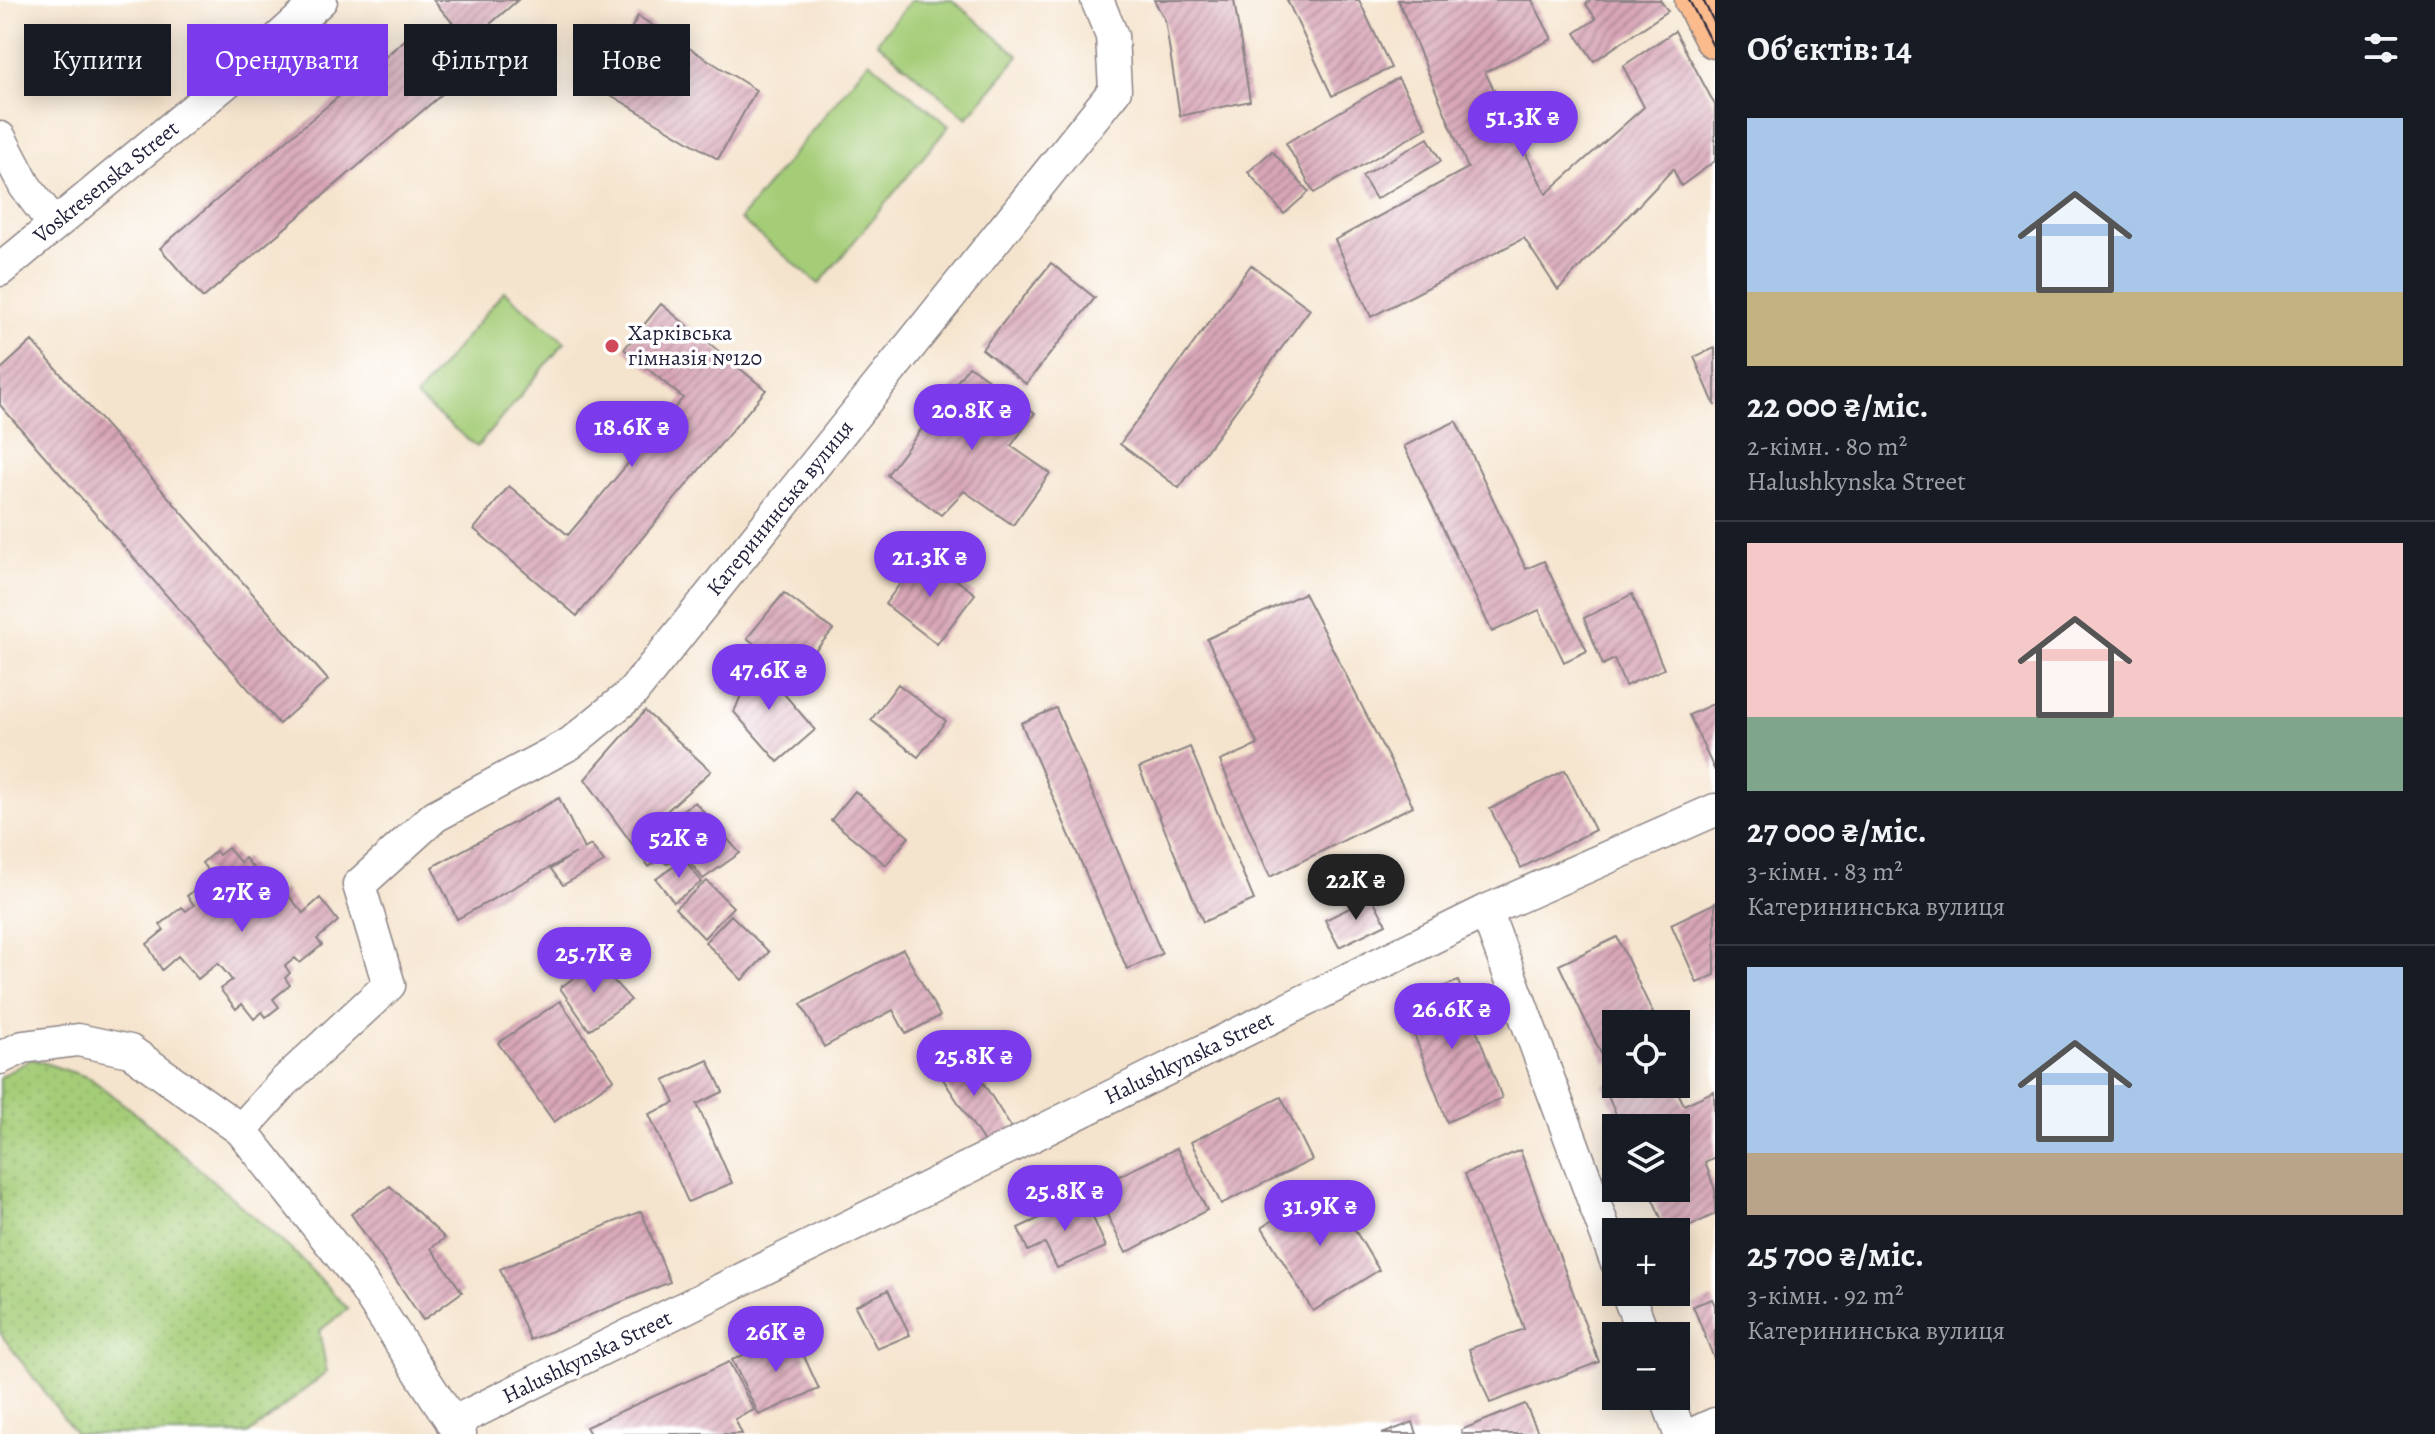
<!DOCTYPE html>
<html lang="uk">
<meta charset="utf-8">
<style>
:root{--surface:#171b24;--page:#20242c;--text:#f1f3f6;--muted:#9ea1a6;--line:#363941;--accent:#7c3aed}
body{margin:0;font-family:Alegreya,serif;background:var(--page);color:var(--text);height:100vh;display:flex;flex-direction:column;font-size:30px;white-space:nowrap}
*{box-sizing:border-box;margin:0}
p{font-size:26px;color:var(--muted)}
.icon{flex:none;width:44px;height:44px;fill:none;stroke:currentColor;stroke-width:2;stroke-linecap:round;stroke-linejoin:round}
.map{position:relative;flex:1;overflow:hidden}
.side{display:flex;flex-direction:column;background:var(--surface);width:720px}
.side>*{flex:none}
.top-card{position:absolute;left:24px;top:24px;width:760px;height:72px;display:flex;gap:16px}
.buttons{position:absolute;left:1602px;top:1010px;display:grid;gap:16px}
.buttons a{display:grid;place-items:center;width:88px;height:88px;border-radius:0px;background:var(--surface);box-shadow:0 4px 20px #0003;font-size:40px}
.price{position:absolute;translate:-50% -68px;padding:0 18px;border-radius:28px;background:var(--accent);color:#fff;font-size:26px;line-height:52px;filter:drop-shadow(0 2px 4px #0008)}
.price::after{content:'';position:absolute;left:50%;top:48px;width:24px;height:18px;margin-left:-12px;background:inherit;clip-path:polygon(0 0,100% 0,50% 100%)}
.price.on{background:#222;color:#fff}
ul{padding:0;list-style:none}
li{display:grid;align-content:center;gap:16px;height:424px;padding:0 32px}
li+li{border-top:2px solid var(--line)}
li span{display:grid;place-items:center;height:248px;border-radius:0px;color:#555}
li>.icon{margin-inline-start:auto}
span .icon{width:144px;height:144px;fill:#fffc;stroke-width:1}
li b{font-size:34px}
h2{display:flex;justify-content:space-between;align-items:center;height:96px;padding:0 32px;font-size:34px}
.tag{padding:0 28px;border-radius:0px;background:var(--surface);box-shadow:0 4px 20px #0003;font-size:28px;line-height:72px}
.tag.on{background:var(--accent);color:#fff}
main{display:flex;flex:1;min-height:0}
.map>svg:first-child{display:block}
</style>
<main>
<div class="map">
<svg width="1715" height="1434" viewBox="0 0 1715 1434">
<defs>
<pattern id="garden-dots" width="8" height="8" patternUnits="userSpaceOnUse" patternTransform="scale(2)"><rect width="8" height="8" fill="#a5cd78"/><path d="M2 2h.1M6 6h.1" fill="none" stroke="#8eb069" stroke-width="1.8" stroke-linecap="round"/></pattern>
<pattern id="building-hatch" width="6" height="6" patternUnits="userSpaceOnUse" patternTransform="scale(2)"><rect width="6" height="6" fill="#d8a6b7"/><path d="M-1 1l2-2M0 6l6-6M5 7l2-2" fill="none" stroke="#af8796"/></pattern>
</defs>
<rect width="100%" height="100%" fill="#fff"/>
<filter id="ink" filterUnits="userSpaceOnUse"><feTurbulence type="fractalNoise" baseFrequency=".0125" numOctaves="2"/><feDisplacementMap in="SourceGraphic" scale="16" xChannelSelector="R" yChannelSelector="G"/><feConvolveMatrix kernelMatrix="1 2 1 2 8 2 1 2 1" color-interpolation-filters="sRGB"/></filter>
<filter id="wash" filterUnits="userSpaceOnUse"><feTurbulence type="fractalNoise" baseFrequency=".006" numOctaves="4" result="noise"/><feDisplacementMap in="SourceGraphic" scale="32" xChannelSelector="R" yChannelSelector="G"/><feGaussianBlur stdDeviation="1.8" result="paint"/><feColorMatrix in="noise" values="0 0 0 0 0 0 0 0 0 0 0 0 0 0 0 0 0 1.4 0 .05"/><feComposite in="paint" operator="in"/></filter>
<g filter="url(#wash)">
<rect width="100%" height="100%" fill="#f5e4cd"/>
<path fill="#a5cd78" stroke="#64785a" stroke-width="2" d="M911,0H952L1019,56L967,118L877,42Z
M869,61L949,126L819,284L740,219Z
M504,291L565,342L477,447L416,397Z"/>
<path fill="url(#garden-dots)" stroke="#64785a" stroke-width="2" d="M32,1059L90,1078L145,1121L297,1255L348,1309L319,1331L327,1372L249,1434H76L0,1333V1077Z"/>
<g id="blocks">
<path fill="url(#building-hatch)" d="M433,0H518L469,42Z
M1154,0H1234L1250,101L1180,116L1165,20Z
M1287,0H1359L1391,68L1332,96Z
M1398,0H1532L1552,39L1485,72L1546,194L1644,107L1623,66L1675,31L1715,105V161L1681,186L1673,169L1558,290L1524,238L1371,317L1335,240L1468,168Z
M1591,0H1660L1668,11L1594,61L1575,33L1596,19L1586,4Z
M638,16L756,90L718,159L599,88Z
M419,28L461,78L203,298L160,248Z
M1398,78L1427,128L1314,193L1286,143Z
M1428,138L1441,161L1376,199L1362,176Z
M1272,151L1309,192L1284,214L1248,172Z
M1051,263L1095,298L1026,384L982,349Z
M1251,265L1310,309L1179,488L1120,444Z
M661,304L766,390L577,616L474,529L509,486L568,535L683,398L624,349Z
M32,341L328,680L279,724L0,405V370Z
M1715,348V406L1694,357Z
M969,366L1035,413L1011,446L1050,473L1013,525L964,491L941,515L887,475Z
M1456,421L1526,569L1544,561L1587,651L1564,662L1539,610L1492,632L1404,446Z
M922,554L975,594L937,644L885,604Z
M784,593L833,630L794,675L747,638Z
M1304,593L1413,806L1270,877L1220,761L1258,745L1207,639Z
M1632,594L1664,669L1625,686L1614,659L1603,665L1584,618Z
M755,660L815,730L778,762L734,712L742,693L731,680Z
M898,684L946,721L918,757L871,720Z
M1715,703V771L1689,715Z
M1056,708L1162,954L1127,969L1021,723Z
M645,711L711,771L638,837L695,802L740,853L703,879L664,829L682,856L667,864L659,859L649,867L585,779Z
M1190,747L1254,900L1203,922L1139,768Z
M1565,770L1595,830L1521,868L1490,809Z
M855,791L909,837L886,865L831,820Z
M559,798L584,849L591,845L604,862L563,885L551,869L576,853L457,919L432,867Z
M228,848L240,862L245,858L264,881L253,889L265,904L283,889L303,913L320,898L338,921L317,939L322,945L300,963L295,958L285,966L290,973L285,978L290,985L273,999L279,1007L266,1017L262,1012L254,1019L242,1004L236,1009L220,989L232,980L218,963L198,979L178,956L162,970L147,944L164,930L160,925L182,907L186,911L194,905L187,896L212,876L202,863L216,851L219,855Z
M684,859L702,882L674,902L656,879Z
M707,881L733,907L704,938L675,908Z
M1372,897L1386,924L1339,947L1325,920Z
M1715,903V975L1697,983L1671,924Z
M731,915L769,952L742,980L705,942Z
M1617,937L1658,1024H1616V1059L1606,1064L1559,965Z
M903,949L940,1016L906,1034L893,1010L824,1047L801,1004Z
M596,961L631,1000L589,1030L560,988Z
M1458,981L1502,1098L1447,1122L1402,1002Z
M560,1001L614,1079L554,1122L498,1043Z
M962,1049L1014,1132L986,1145L935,1067Z
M708,1060L723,1092L697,1104L732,1183L688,1202L649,1114L675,1103L664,1080Z
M1616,1078V1084H1674L1684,1105L1714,1091L1715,1157L1705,1162L1715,1190V1214L1678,1232H1667L1648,1188H1676V1128H1622L1603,1085Z
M1281,1097L1312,1160L1221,1204L1191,1142Z
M1177,1148L1207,1210L1126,1253L1094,1188Z
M1520,1150L1599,1362L1490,1403L1469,1349L1524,1329L1465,1174Z
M390,1186L445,1238L431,1248L462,1292L423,1320L351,1214Z
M1328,1186L1379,1270L1313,1311L1262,1227Z
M1084,1197L1106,1247L1057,1268L1045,1243L1028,1251L1018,1228Z
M641,1211L670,1282L530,1340L500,1269Z
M888,1290L910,1335L877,1349L855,1306Z
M1712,1299L1715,1305V1361L1693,1306Z
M793,1332L819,1389L759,1415L732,1360Z
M729,1362L754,1410L735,1419L742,1434H590L586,1427Z
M1525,1404L1539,1434H1463L1461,1430Z
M1413,1422L1417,1434H1382Z"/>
</g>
</g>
<g filter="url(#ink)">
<use href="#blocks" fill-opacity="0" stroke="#8c8384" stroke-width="2"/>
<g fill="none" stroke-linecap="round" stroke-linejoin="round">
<g stroke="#8c8384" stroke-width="35">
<path id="minor" d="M0,138L25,186L53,223
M0,270L269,47L321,0
M1486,911L1616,1261
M0,1058L23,1047L78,1040L130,1051L241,1130L357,1276L460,1434
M241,1130L284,1082L389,985L359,885L435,816L571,743L632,693L1115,90L1112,36L1097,0
M1627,1292L1644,1336
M1666,1396L1680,1434
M452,1423L1486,911L1715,810
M1693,1434L1715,1424"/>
</g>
<g stroke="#8c8384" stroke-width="45">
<path id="major" d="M1696,0L1715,37"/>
</g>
<use href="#minor" stroke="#fff" stroke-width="32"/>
<use href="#major" stroke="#fbbb8c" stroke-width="42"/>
<path stroke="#22223b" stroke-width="2" d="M1689,0L1715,50
M1703,0L1715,24"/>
</g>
</g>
<circle fill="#d1495b" stroke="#fff" stroke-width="3" cx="612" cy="346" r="8"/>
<g text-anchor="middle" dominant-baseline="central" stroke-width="7" stroke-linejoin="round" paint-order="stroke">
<g font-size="22" fill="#22223b" stroke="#fff">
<text transform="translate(106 182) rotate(-39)">Voskresenska Street</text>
<text transform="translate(780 508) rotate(-51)">Катерининська вулиця</text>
<text transform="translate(1189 1058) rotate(-26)">Halushkynska Street</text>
<text transform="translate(587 1357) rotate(-26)">Halushkynska Street</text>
</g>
<g font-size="22" fill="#22223b" stroke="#fff" text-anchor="start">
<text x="628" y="333">Харківська<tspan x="628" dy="25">гімназія №120</tspan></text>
</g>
</g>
</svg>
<div class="buttons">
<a><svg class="icon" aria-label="locate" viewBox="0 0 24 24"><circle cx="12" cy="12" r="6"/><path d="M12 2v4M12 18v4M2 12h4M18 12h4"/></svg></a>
<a><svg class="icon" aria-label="layers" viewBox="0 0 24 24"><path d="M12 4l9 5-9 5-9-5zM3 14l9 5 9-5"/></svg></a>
<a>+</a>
<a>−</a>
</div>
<b class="price" style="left:1523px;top:159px">51.3K ₴</b>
<b class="price" style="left:972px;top:452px">20.8K ₴</b>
<b class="price" style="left:632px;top:469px">18.6K ₴</b>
<b class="price" style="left:930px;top:599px">21.3K ₴</b>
<b class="price" style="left:769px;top:712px">47.6K ₴</b>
<b class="price" style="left:679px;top:880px">52K ₴</b>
<b class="price on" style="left:1356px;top:922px">22K ₴</b>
<b class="price" style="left:242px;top:934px">27K ₴</b>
<b class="price" style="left:594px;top:995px">25.7K ₴</b>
<b class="price" style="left:1452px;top:1051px">26.6K ₴</b>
<b class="price" style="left:974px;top:1098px">25.8K ₴</b>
<b class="price" style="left:1065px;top:1233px">25.8K ₴</b>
<b class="price" style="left:1320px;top:1248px">31.9K ₴</b>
<b class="price" style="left:776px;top:1374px">26K ₴</b>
<div class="top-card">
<a class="tag">Купити</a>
<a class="tag on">Орендувати</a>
<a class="tag">Фільтри</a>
<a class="tag">Нове</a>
</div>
</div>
<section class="side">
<h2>Об’єктів: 14<svg class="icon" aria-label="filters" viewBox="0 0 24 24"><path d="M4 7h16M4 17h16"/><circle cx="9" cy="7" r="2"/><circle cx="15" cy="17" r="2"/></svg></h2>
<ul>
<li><span style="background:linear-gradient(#a9c7e8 70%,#c2b280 0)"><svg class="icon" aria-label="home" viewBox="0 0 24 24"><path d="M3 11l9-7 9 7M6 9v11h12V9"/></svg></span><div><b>22 000 ₴/міс.</b><p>2-кімн. · 80 m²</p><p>Halushkynska Street</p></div></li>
<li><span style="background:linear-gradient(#f6c9c9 70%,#7fa58c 0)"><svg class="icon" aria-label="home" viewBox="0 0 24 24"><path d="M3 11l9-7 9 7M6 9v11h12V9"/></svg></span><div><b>27 000 ₴/міс.</b><p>3-кімн. · 83 m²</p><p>Катерининська вулиця</p></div></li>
<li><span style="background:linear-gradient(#a9c7e8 75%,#b9a48a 0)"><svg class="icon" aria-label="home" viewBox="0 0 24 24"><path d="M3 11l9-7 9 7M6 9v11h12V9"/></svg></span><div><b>25 700 ₴/міс.</b><p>3-кімн. · 92 m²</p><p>Катерининська вулиця</p></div></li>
</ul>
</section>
</main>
